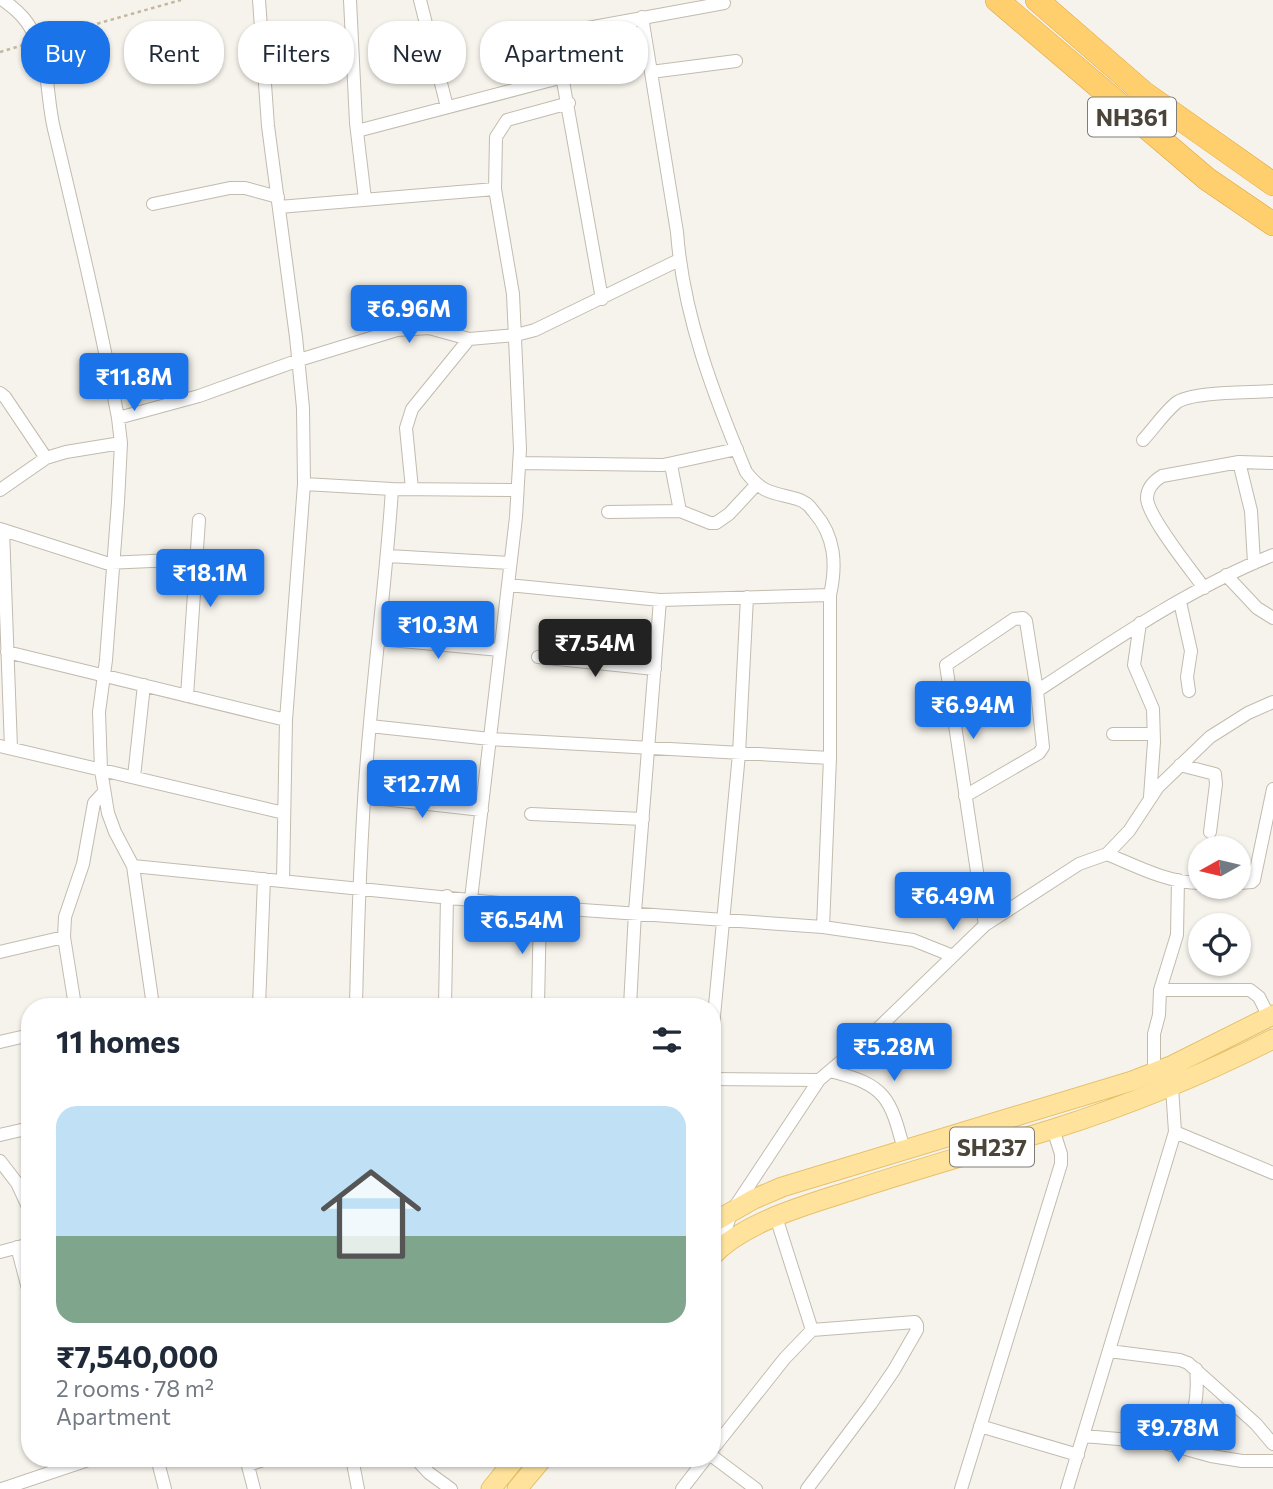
<!DOCTYPE html>
<meta charset="utf-8">
<style>
:root{--surface:#fff;--page:#f2f2f3;--text:#1f2937;--muted:#747a83;--line:#e0e1e3;--accent:#1a73e8}
body{margin:0;font-family:Commissioner,sans-serif;background:var(--page);color:var(--text);height:100vh;display:flex;flex-direction:column;font-size:26px;white-space:nowrap}
*{box-sizing:border-box;margin:0}
p{font-size:23px;color:var(--muted)}
.icon{flex:none;width:38px;height:38px;fill:none;stroke:currentColor;stroke-width:2;stroke-linecap:round;stroke-linejoin:round}
.map{position:relative;flex:1;overflow:hidden}
.drawer{position:absolute;left:21px;top:998px;width:700px;height:469px;display:flex;flex-direction:column;background:var(--surface);border-radius:28px;box-shadow:0 2px 5px #0004}
.drawer>*{flex:none}
.hud{position:absolute;left:21px;top:21px;width:700px;height:63px;display:flex;gap:14px}
.needle{width:46px;rotate:262deg}
.fabs{position:absolute;left:1188px;top:836px;display:grid;gap:14px}
.fabs a{display:grid;place-items:center;width:63px;height:63px;border-radius:50%;background:var(--surface);box-shadow:0 2px 5px #0004;font-size:35px}
.price{position:absolute;translate:-50% -60px;padding:0 16px;border-radius:7px;background:var(--accent);color:#fff;font-size:23px;line-height:46px;filter:drop-shadow(0 2px 4px #0008)}
.price::after{content:'';position:absolute;left:50%;top:42px;width:21px;height:16px;margin-left:-10px;background:inherit;clip-path:polygon(0 0,100% 0,50% 100%)}
.price.on{background:#222;color:#fff}
ul{padding:0;list-style:none}
li{display:grid;align-content:center;gap:14px;height:371px;padding:0 35px}
li+li{border-top:2px solid var(--line)}
li span{display:grid;place-items:center;height:217px;border-radius:21px;color:#555}
li>.icon{margin-inline-start:auto}
span .icon{width:126px;height:126px;fill:#fffc;stroke-width:1}
li b{font-size:30px}
h2{display:flex;justify-content:space-between;align-items:center;height:84px;padding:0 35px;font-size:30px}
.chip{padding:0 24px;border-radius:28px;background:var(--surface);box-shadow:0 2px 5px #0004;font-size:24px;line-height:63px}
.chip.on{background:var(--accent);color:#fff}
.map>svg:first-child{display:block}
</style>
<div class="map">
<svg width="1273" height="1489" viewBox="0 0 1273 1489">
<rect width="100%" height="100%" fill="#f6f3ec"/>
<g fill="none" stroke-linecap="round" stroke-linejoin="round">
<g stroke="#c2bbae" stroke-width="14">
<path id="street" d="M3,0C20,12 28,21 37,40C49,68 47,100 54,129C77,225 100,321 118,418L121,443L118,502L106,660L99,712L101,770L108,813L115,832L133,866L153,1006
M259,0L268,126L296,337L303,408L304,484L286,720L283,881
M350,0L356,123L365,199
M420,0L447,107
M642,17L677,232C683,315 714,396 746,472C763,494 772,492 797,499C805,501 810,506 814,512C835,536 837,564 830,595V758L823,927
M651,72L736,61
M357,131L563,77
M153,204L230,188H245L278,197
M279,207L495,189
M602,299L561,70L560,46L565,34L577,30L724,3
M0,393L5,397L46,458
M118,418L199,396L299,360L397,330L429,328L469,339L516,335L535,330L679,260
M1143,440C1154,428 1164,413 1176,403C1191,391 1251,393 1273,391
M1239,462L1251,511L1254,563
M519,463L663,465L737,449
M671,465L680,511
M304,484L392,489L517,490
M412,489L406,428L412,409L469,339
M0,490L46,458L66,452L121,443
M608,512L680,511L710,523H716L729,514L756,485
M0,529L106,563L197,559
M3,530L11,748
M388,556L510,563
M1226,575L1257,608L1273,618
M508,585L660,600L830,595
M1204,588C1192,571 1147,516 1147,498C1147,488 1154,481 1162,476L1239,462L1273,463
M1180,602L1191,651L1187,677L1189,691
M1140,623L1134,665L1153,709L1154,742L1150,797
M379,639L500,650
M7,652L286,720
M538,657L655,669
M187,696L199,520
M370,726L490,739L830,758
M1113,734H1153
M0,746L284,813
M1180,765L1215,774L1216,784L1210,832
M134,777L144,685
M965,796L1039,753L1043,747L1037,691C1113,641 1188,589 1273,555
M365,797L482,810
M531,814L643,819
M1107,854C1136,866 1168,883 1200,883
M133,866L540,907L823,927L913,940L953,956
M1239,883L1252,882L1254,880L1273,789
M471,899L516,517L520,449L513,294L495,189L496,137L507,120L569,103
M985,925L946,665L1014,619L1023,618L1026,621L1037,691
M64,937L65,917L83,864L94,803L104,792
M0,952L64,937L75,1006
M1160,990H1250L1259,997L1269,1017
M259,1006L264,879
M356,1006C358,912 361,817 370,723C377,645 387,568 392,489
M445,1006L447,896
M538,1006L540,907
M630,1006L635,912L660,600
M712,1037L739,754L747,597
M0,1042L30,1035
M830,1071C886,1085 890,1097 904,1150
M1154,1072V1034L1159,1015L1160,990L1177,935L1178,880
M712,1079L819,1080
M1175,1132L1273,1173
M0,1135L30,1128
M0,1161L17,1183L30,1211
M776,1217L812,1330
M17,1247L30,1296
M719,1248L732,1211L819,1080L864,1042L985,925L1079,864L1107,854L1129,831L1158,787L1210,737L1248,713L1273,702
M0,1252L30,1244
M1109,1351L1180,1360L1188,1363L1256,1424L1273,1444
M980,1426L1078,1455
M1084,1436L1164,1443L1211,1456L1242,1461H1273
M1177,1446C1194,1421 1199,1399 1196,1369
M712,1450L785,1358L812,1330L915,1322L917,1325V1330L894,1370L870,1405L807,1489
M712,1456L756,1489
M157,1458L165,1489
M246,1458L254,1489
M352,1458L358,1489
M415,1458L429,1473L451,1489
M248,1465L269,1458
M2,1489L94,1458
M682,1489L706,1458
M961,1489L1061,1164V1154L1053,1129
M1067,1489L1175,1132L1172,1087"/>
</g>
<g stroke="#e6c16a" stroke-width="21">
<path id="primary" d="M712,1223L754,1199L782,1187L1132,1081L1173,1065L1273,1015
M712,1256C744,1222 806,1205 850,1191C917,1169 985,1150 1053,1129C1129,1105 1202,1075 1273,1039
M491,1489L516,1458
M517,1489L543,1458"/>
</g>
<g stroke="#e0a43c" stroke-width="24">
<path id="highway" d="M997,0L1207,179L1273,224
M1037,0L1144,93L1273,184"/>
</g>
<path stroke="#c4b79f" stroke-width="2.5" stroke-dasharray="3.5 3.5" stroke-linecap="butt" d="M50,37L181,0
M0,52L27,44"/>
<use href="#street" stroke="#fff" stroke-width="12"/>
<use href="#primary" stroke="#ffe39c" stroke-width="19"/>
<use href="#highway" stroke="#ffcf6e" stroke-width="23"/>
</g>
<g text-anchor="middle" dominant-baseline="central" stroke-width="6" stroke-linejoin="round" paint-order="stroke">
<g fill="#fff" stroke="#817c74" stroke-width="2">
<rect x="1088" y="97.5" width="88" height="39" rx="5"/>
<rect x="950" y="1127.5" width="84" height="39" rx="5"/>
</g>
<g font-size="23" font-weight="bold" fill="#4b4439">
<text x="1132" y="117">NH361</text>
<text x="992" y="1147">SH237</text>
</g>
</g>
</svg>
<div class="fabs">
<a><svg class="needle" viewBox="-14 -14 28 28"><path d="M0-13l5 13h-10z" fill="#e53935"/><path d="M0 13l5-13h-10z" fill="#747a83"/></svg></a>
<a><svg class="icon" aria-label="locate" viewBox="0 0 24 24"><circle cx="12" cy="12" r="6"/><path d="M12 2v4M12 18v4M2 12h4M18 12h4"/></svg></a>
</div>
<b class="price" style="left:409px;top:345px">₹6.96M</b>
<b class="price" style="left:134px;top:413px">₹11.8M</b>
<b class="price" style="left:210px;top:609px">₹18.1M</b>
<b class="price" style="left:438px;top:661px">₹10.3M</b>
<b class="price on" style="left:595px;top:679px">₹7.54M</b>
<b class="price" style="left:973px;top:741px">₹6.94M</b>
<b class="price" style="left:422px;top:820px">₹12.7M</b>
<b class="price" style="left:953px;top:932px">₹6.49M</b>
<b class="price" style="left:522px;top:956px">₹6.54M</b>
<b class="price" style="left:894px;top:1083px">₹5.28M</b>
<b class="price" style="left:1178px;top:1464px">₹9.78M</b>
<div class="hud">
<a class="chip on">Buy</a>
<a class="chip">Rent</a>
<a class="chip">Filters</a>
<a class="chip">New</a>
<a class="chip">Apartment</a>
</div>
<section class="drawer">
<h2>11 homes<svg class="icon" aria-label="filters" viewBox="0 0 24 24"><path d="M4 7h16M4 17h16"/><circle cx="9" cy="7" r="2"/><circle cx="15" cy="17" r="2"/></svg></h2>
<ul>
<li><span style="background:linear-gradient(#bfe0f5 60%,#7fa58c 0)"><svg class="icon" aria-label="home" viewBox="0 0 24 24"><path d="M3 11l9-7 9 7M6 9v11h12V9"/></svg></span><div><b>₹7,540,000</b><p>2 rooms · 78 m²</p><p>Apartment</p></div></li>
</ul>
</section>
</div>
